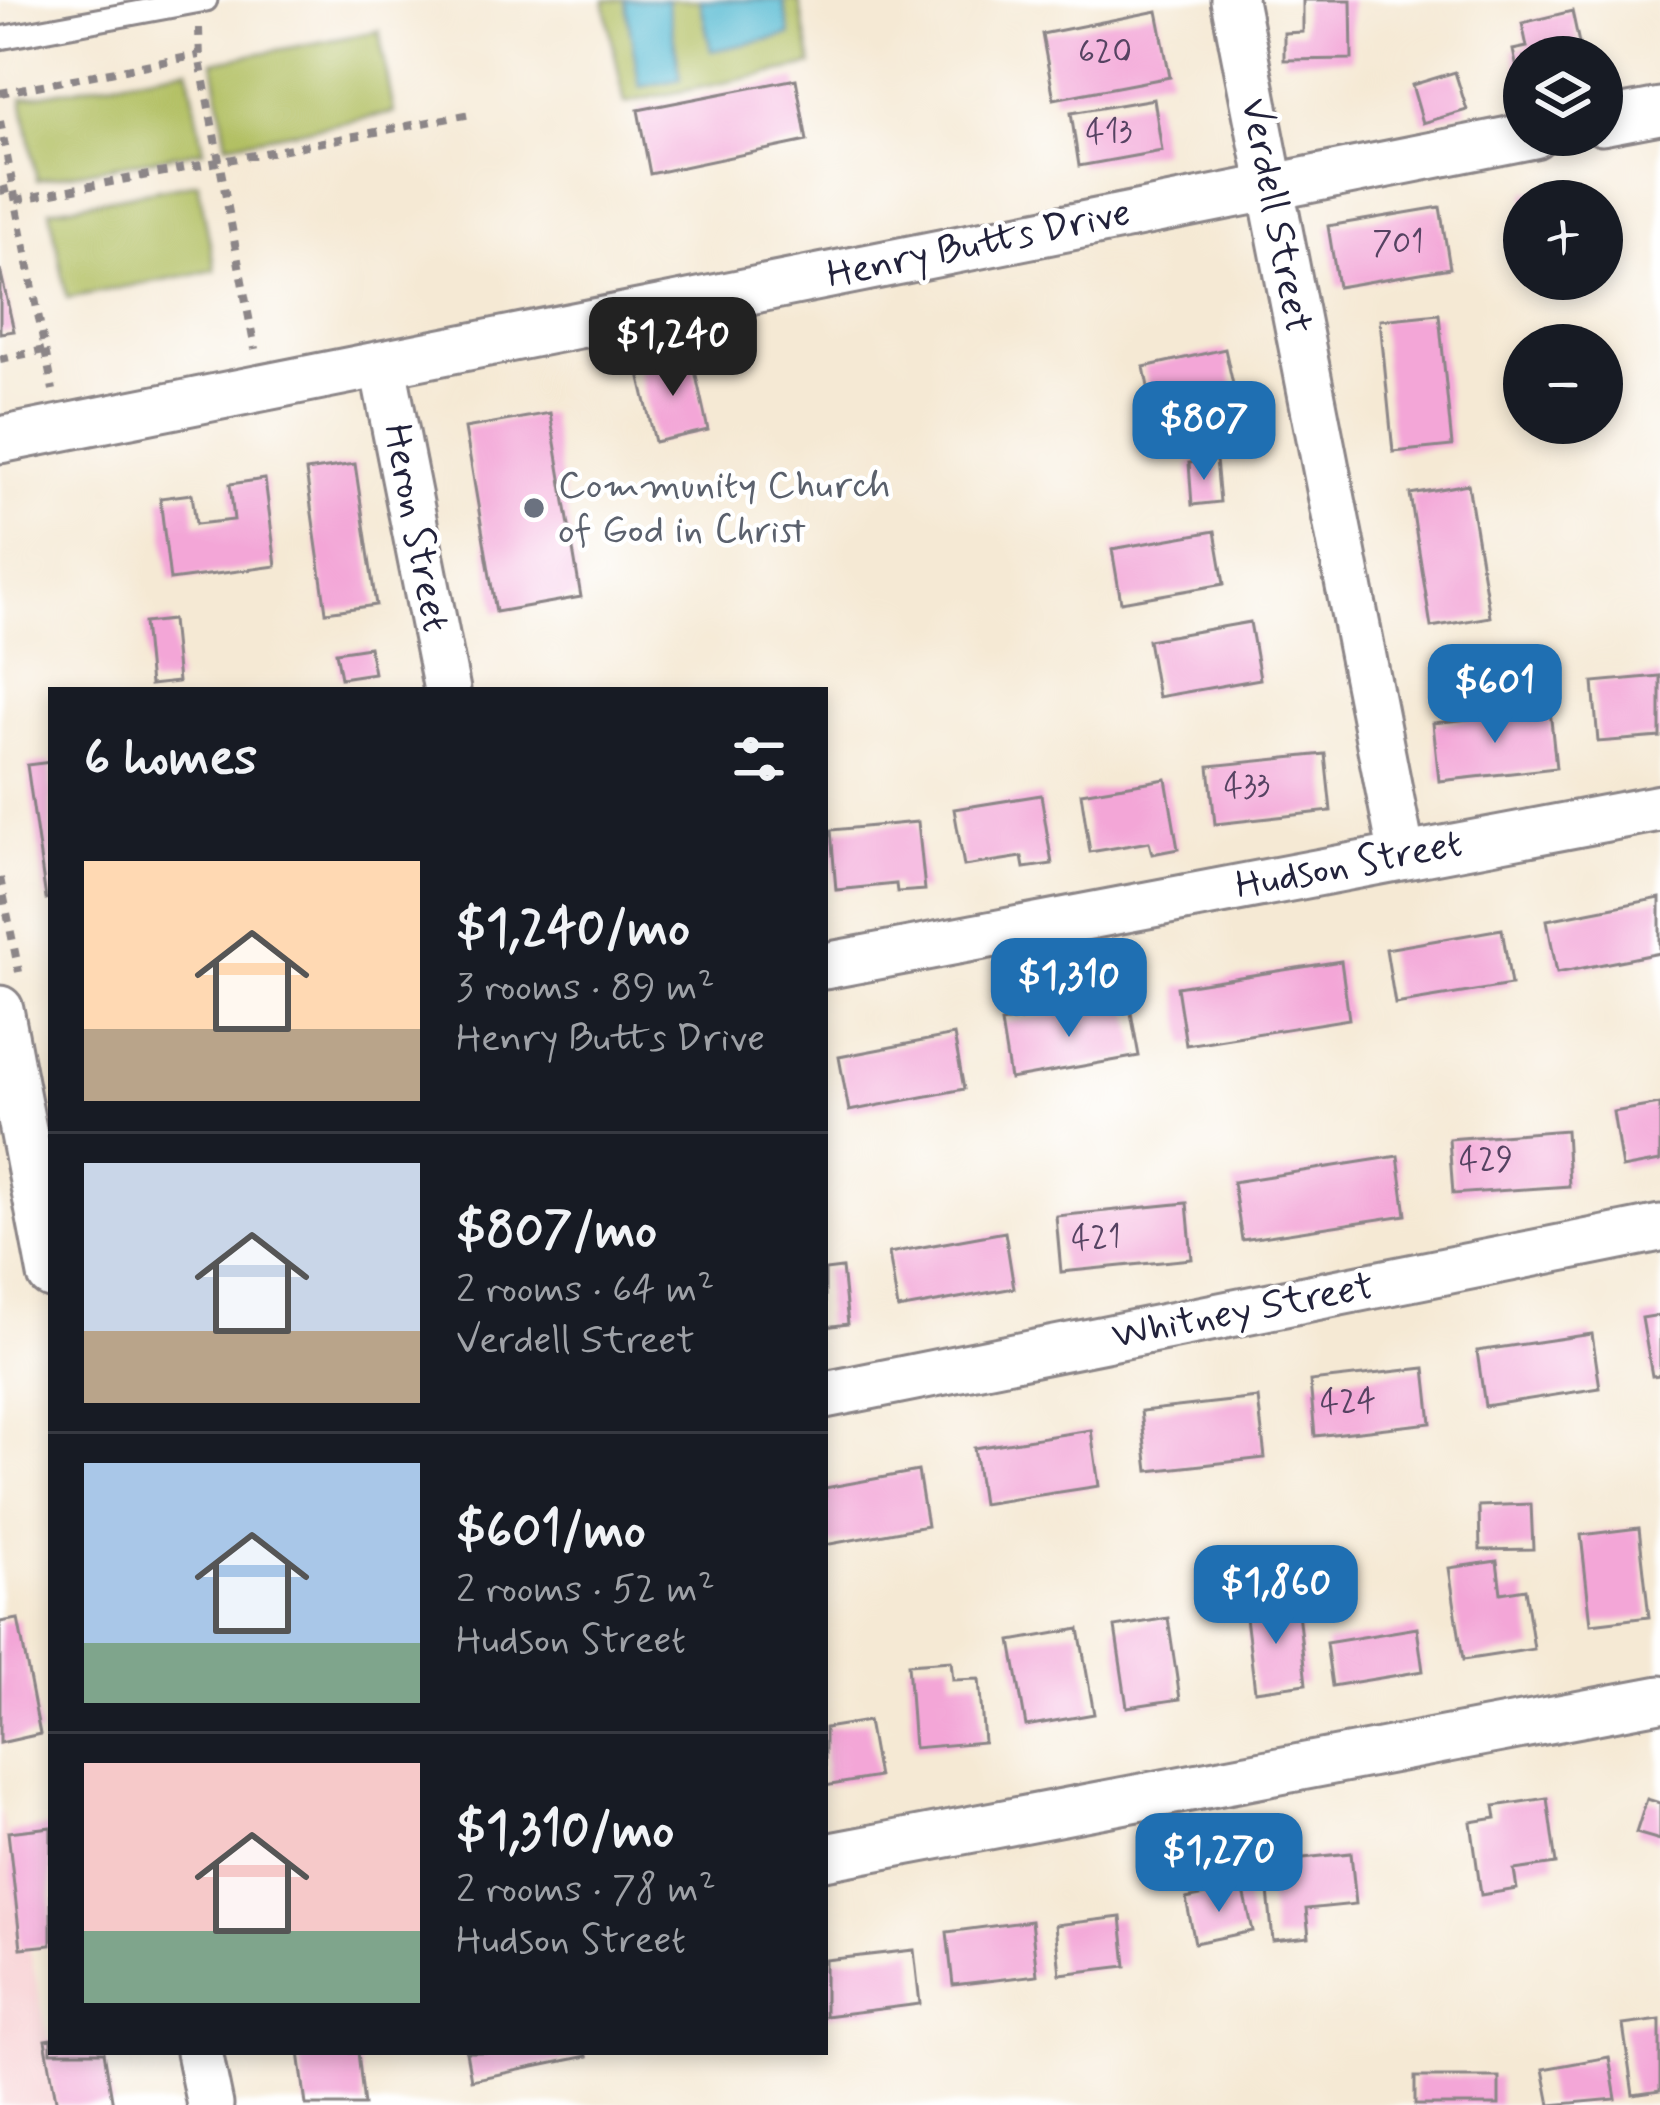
<!DOCTYPE html>
<meta charset="utf-8">
<style>
:root{--surface:#171b24;--page:#242831;--text:#f1f3f6;--muted:#9ea1a6;--line:#363941;--accent:#1f6fb2}
body{margin:0;font-family:Mynerve,sans-serif;background:var(--page);color:var(--text);height:100vh;display:flex;flex-direction:column;font-size:45px;white-space:nowrap}
*{box-sizing:border-box;margin:0}
p{font-size:39px;color:var(--muted)}
.icon{flex:none;width:66px;height:66px;fill:none;stroke:currentColor;stroke-width:2;stroke-linecap:round;stroke-linejoin:round}
.map{position:relative;flex:1;overflow:hidden}
.details{position:absolute;left:48px;top:687px;width:780px;height:1368px;display:flex;flex-direction:column;background:var(--surface);border-radius:0px;box-shadow:0 6px 18px #0003}
.details>*{flex:none}
.fabs{position:absolute;left:1503px;top:36px;display:grid;gap:24px}
.fabs a{display:grid;place-items:center;width:120px;height:120px;border-radius:50%;background:var(--surface);box-shadow:0 6px 18px #0003;font-size:60px}
.price{position:absolute;translate:-50% -102px;padding:0 27px;border-radius:24px;background:var(--accent);color:#fff;font-size:39px;line-height:78px;filter:drop-shadow(0 3px 6px #0008)}
.price::after{content:'';position:absolute;left:50%;top:72px;width:36px;height:27px;margin-left:-18px;background:inherit;clip-path:polygon(0 0,100% 0,50% 100%)}
.price.current{background:#222;color:#fff}
ul{padding:0;list-style:none}
li{display:flex;align-items:center;gap:36px;height:300px;padding:0 36px}
li+li{border-top:3px solid var(--line)}
li span{display:grid;place-items:center;flex:none;width:336px;height:240px;border-radius:0px;color:#555}
li>.icon{margin-inline-start:auto}
span .icon{width:144px;height:144px;fill:#fffc;stroke-width:1}
li b{font-size:51px}
h2{display:flex;justify-content:space-between;align-items:center;height:144px;padding:0 36px;font-size:51px}
.map>svg:first-child{display:block}
</style>
<div class="map">
<svg width="1660" height="2105" viewBox="0 0 1660 2105">
<rect width="100%" height="100%" fill="#fff"/>
<filter id="ink" filterUnits="userSpaceOnUse"><feTurbulence type="fractalNoise" baseFrequency=".00833" numOctaves="2"/><feDisplacementMap in="SourceGraphic" scale="24" xChannelSelector="R" yChannelSelector="G"/><feConvolveMatrix kernelMatrix="1 2 1 2 8 2 1 2 1" color-interpolation-filters="sRGB"/></filter>
<filter id="wash" filterUnits="userSpaceOnUse"><feTurbulence type="fractalNoise" baseFrequency=".004" numOctaves="4" result="noise"/><feDisplacementMap in="SourceGraphic" scale="48" xChannelSelector="R" yChannelSelector="G"/><feGaussianBlur stdDeviation="2.7" result="paint"/><feColorMatrix in="noise" values="0 0 0 0 0 0 0 0 0 0 0 0 0 0 0 0 0 1.4 0 .05"/><feComposite in="paint" operator="in"/></filter>
<g filter="url(#wash)">
<rect width="100%" height="100%" fill="#f5e9d4"/>
<path fill="#f7cfd1" d="M0,1807L51,2052L64,2105H0Z"/>
<path fill="#b2c063" stroke="#6a714f" stroke-width="3" d="M604,0H799L812,65L625,103Z
M379,31L394,113L227,144L213,62Z
M188,68L204,150L37,180L22,98Z
M198,182L215,270L67,298L50,210Z"/>
<path fill="#53b9d1" stroke="#3a6e86" stroke-width="3" d="M625,0H667L681,79L640,87Z
M700,0H783L790,35L711,51Z"/>
<g id="blocks">
<path fill="#f3a6d7" d="M1303,0H1351L1352,59L1284,60V33L1303,32Z
M1157,11L1170,77L1054,99L1042,34Z
M1572,11L1582,57H1524L1522,92L1513,50L1527,47L1522,23Z
M1455,72L1467,110L1423,123L1412,85Z
M796,79L807,141L650,174L638,110Z
M1154,99L1162,151L1079,166L1071,113Z
M1595,190V201H1525V192Z
M1440,207L1450,268L1338,287L1328,226Z
M0,269L14,331L0,333Z
M1439,314L1452,446L1393,452L1380,320Z
M1225,349L1237,402L1155,421L1144,367Z
M692,357L708,430L655,442L638,369Z
M550,413L581,597L496,612L465,428Z
M1216,460L1220,502L1192,505L1189,463Z
M355,464L376,605L326,612L306,471Z
M265,479L276,566L170,580L160,498L192,494L196,524L234,520L230,484Z
M1468,484L1490,617L1431,627L1410,494Z
M1215,531L1224,584L1121,602L1112,549Z
M172,620L178,682L150,685L144,623Z
M1250,622L1260,679L1158,697L1148,640Z
M369,647L374,673L341,678L336,652Z
M1660,676V737L1598,742L1593,682Z
M1550,710L1556,768L1439,781L1433,723Z
M1325,754L1331,811L1215,824L1209,766Z
M51,762V898L46,899L27,765Z
M1166,779L1178,849L1152,854L1149,842L1090,852L1081,793Z
M1041,795L1052,864L1024,868L1022,857L964,866L954,809Z
M918,822L925,890L897,892L896,884L836,890L831,830Z
M1660,898V953L1557,973L1547,920Z
M1502,929L1511,985L1395,1004L1386,949Z
M1341,961L1349,1019L1186,1045L1177,987Z
M1129,1002L1139,1056L1010,1079L1001,1023Z
M954,1035L964,1089L849,1111L839,1057Z
M1660,1104V1161L1622,1168L1613,1112Z
M1566,1130L1569,1186L1453,1194L1449,1139Z
M1398,1156L1406,1215L1242,1240L1233,1182Z
M1187,1203L1192,1259L1061,1272L1056,1216Z
M1005,1232L1014,1288L898,1309L889,1253Z
M842,1268L848,1324L825,1327V1270Z
M1660,1315V1375L1652,1376L1642,1318Z
M1592,1334L1600,1388L1485,1406L1477,1351Z
M1425,1368L1431,1423L1315,1436L1310,1381Z
M1258,1398L1265,1458L1148,1471L1141,1411Z
M1091,1430L1099,1486L982,1504L974,1448Z
M918,1471L927,1526L825,1545V1488Z
M1531,1504L1533,1549L1480,1550L1479,1506Z
M1639,1528L1649,1617L1591,1624L1581,1535Z
M1497,1561L1501,1593L1525,1589L1534,1649L1463,1660L1449,1568Z
M1297,1603L1306,1684L1255,1691L1245,1609Z
M1168,1618L1180,1699L1127,1707L1115,1627Z
M18,1619L40,1734L0,1743V1622Z
M1417,1628L1423,1671L1332,1686L1326,1643Z
M1079,1629L1094,1714L1026,1726L1011,1641Z
M951,1661L953,1680L979,1679L984,1742L914,1748L908,1664Z
M868,1721L878,1777L825,1786V1728Z
M1547,1798L1556,1864L1514,1870L1517,1889L1481,1895L1471,1822L1496,1818L1494,1806Z
M1647,1799L1660,1803V1840L1636,1833Z
M51,1827V1945L21,1948L8,1832Z
M1351,1853L1356,1904L1306,1909L1309,1937L1273,1941L1265,1862Z
M1243,1887L1253,1931L1195,1943L1186,1899Z
M1121,1917L1126,1966L1060,1974L1055,1925Z
M1031,1921L1037,1975L953,1985L947,1932Z
M914,1950L920,2004L825,2016V1960Z
M1660,2020V2091L1633,2095L1623,2025Z
M51,2039V2052H104L113,2105H57L45,2040Z
M299,2052H358L364,2105H306Z
M466,2052H586L587,2056L471,2080Z
M1609,2057L1616,2099L1550,2105L1543,2069Z
M1415,2077H1499V2105H1415Z"/>
</g>
</g>
<g filter="url(#ink)">
<use href="#blocks" fill-opacity="0" stroke="#8c8688" stroke-width="3"/>
<g fill="none" stroke-linecap="round" stroke-linejoin="round">
<g stroke="#8c8688" stroke-width="27">
<path id="service" d="M0,38L206,0"/>
</g>
<g stroke="#8c8688" stroke-width="51">
<path id="minor" d="M1234,0L1402,856
M1602,122L1660,111
M383,367L447,690
M0,440L1534,135
M825,966L1660,808
M0,1009L51,1275
M825,1395L1660,1228
M825,1857L1660,1699
M199,2052L210,2105"/>
</g>
<path stroke="#8c8688" stroke-width="8" stroke-dasharray="9 9" stroke-linecap="butt" d="M199,28L200,61L255,349
M0,93L199,55
M0,121L53,390
M0,191L13,188
M16,200L471,114
M0,359L45,350
M0,878L19,972"/>
<use href="#service" stroke="#fff" stroke-width="21"/>
<use href="#minor" stroke="#fff" stroke-width="45"/>
</g>
</g>
<circle fill="#6b7280" stroke="#fff" stroke-width="4.5" cx="534" cy="508" r="12"/>
<g text-anchor="middle" dominant-baseline="central" stroke-width="9" stroke-linejoin="round" paint-order="stroke">
<g font-size="33" fill="#564362">
<text x="1105" y="53">620</text>
<text x="1109" y="133">413</text>
<text x="1398" y="244">701</text>
<text x="1247" y="787">433</text>
<text x="1486" y="1161">429</text>
<text x="1096" y="1239">421</text>
<text x="1348" y="1403">424</text>
</g>
<g font-size="39" fill="#22223b" stroke="#fff">
<text transform="translate(1275 216) rotate(79)">Verdell Street</text>
<text transform="translate(979 245) rotate(-12)">Henry Butts Drive</text>
<text transform="translate(415 528) rotate(79)">Heron Street</text>
<text transform="translate(1349 866) rotate(-11)">Hudson Street</text>
<text transform="translate(1243 1312) rotate(-11)">Whitney Street</text>
</g>
<g font-size="39" fill="#5b616d" stroke="#fff" text-anchor="start">
<text x="558" y="486">Community Church<tspan x="558" dy="45">of God in Christ</tspan></text>
</g>
</g>
</svg>
<div class="fabs">
<a><svg class="icon" aria-label="layers" viewBox="0 0 24 24"><path d="M12 4l9 5-9 5-9-5zM3 14l9 5 9-5"/></svg></a>
<a>+</a>
<a>−</a>
</div>
<b class="price current" style="left:673px;top:399px">$1,240</b>
<b class="price" style="left:1204px;top:483px">$807</b>
<b class="price" style="left:1495px;top:746px">$601</b>
<b class="price" style="left:1069px;top:1040px">$1,310</b>
<b class="price" style="left:1276px;top:1647px">$1,860</b>
<b class="price" style="left:1219px;top:1915px">$1,270</b>
<section class="details">
<h2>6 homes<svg class="icon" aria-label="filters" viewBox="0 0 24 24"><path d="M4 7h16M4 17h16"/><circle cx="9" cy="7" r="2"/><circle cx="15" cy="17" r="2"/></svg></h2>
<ul>
<li><span style="background:linear-gradient(#ffd9b3 70%,#b9a48a 0)"><svg class="icon" aria-label="home" viewBox="0 0 24 24"><path d="M3 11l9-7 9 7M6 9v11h12V9"/></svg></span><div><b>$1,240/mo</b><p>3 rooms · 89 m²</p><p>Henry Butts Drive</p></div></li>
<li><span style="background:linear-gradient(#c9d6e8 70%,#b9a48a 0)"><svg class="icon" aria-label="home" viewBox="0 0 24 24"><path d="M3 11l9-7 9 7M6 9v11h12V9"/></svg></span><div><b>$807/mo</b><p>2 rooms · 64 m²</p><p>Verdell Street</p></div></li>
<li><span style="background:linear-gradient(#a9c7e8 75%,#7fa58c 0)"><svg class="icon" aria-label="home" viewBox="0 0 24 24"><path d="M3 11l9-7 9 7M6 9v11h12V9"/></svg></span><div><b>$601/mo</b><p>2 rooms · 52 m²</p><p>Hudson Street</p></div></li>
<li><span style="background:linear-gradient(#f6c9c9 70%,#7fa58c 0)"><svg class="icon" aria-label="home" viewBox="0 0 24 24"><path d="M3 11l9-7 9 7M6 9v11h12V9"/></svg></span><div><b>$1,310/mo</b><p>2 rooms · 78 m²</p><p>Hudson Street</p></div></li>
</ul>
</section>
</div>
